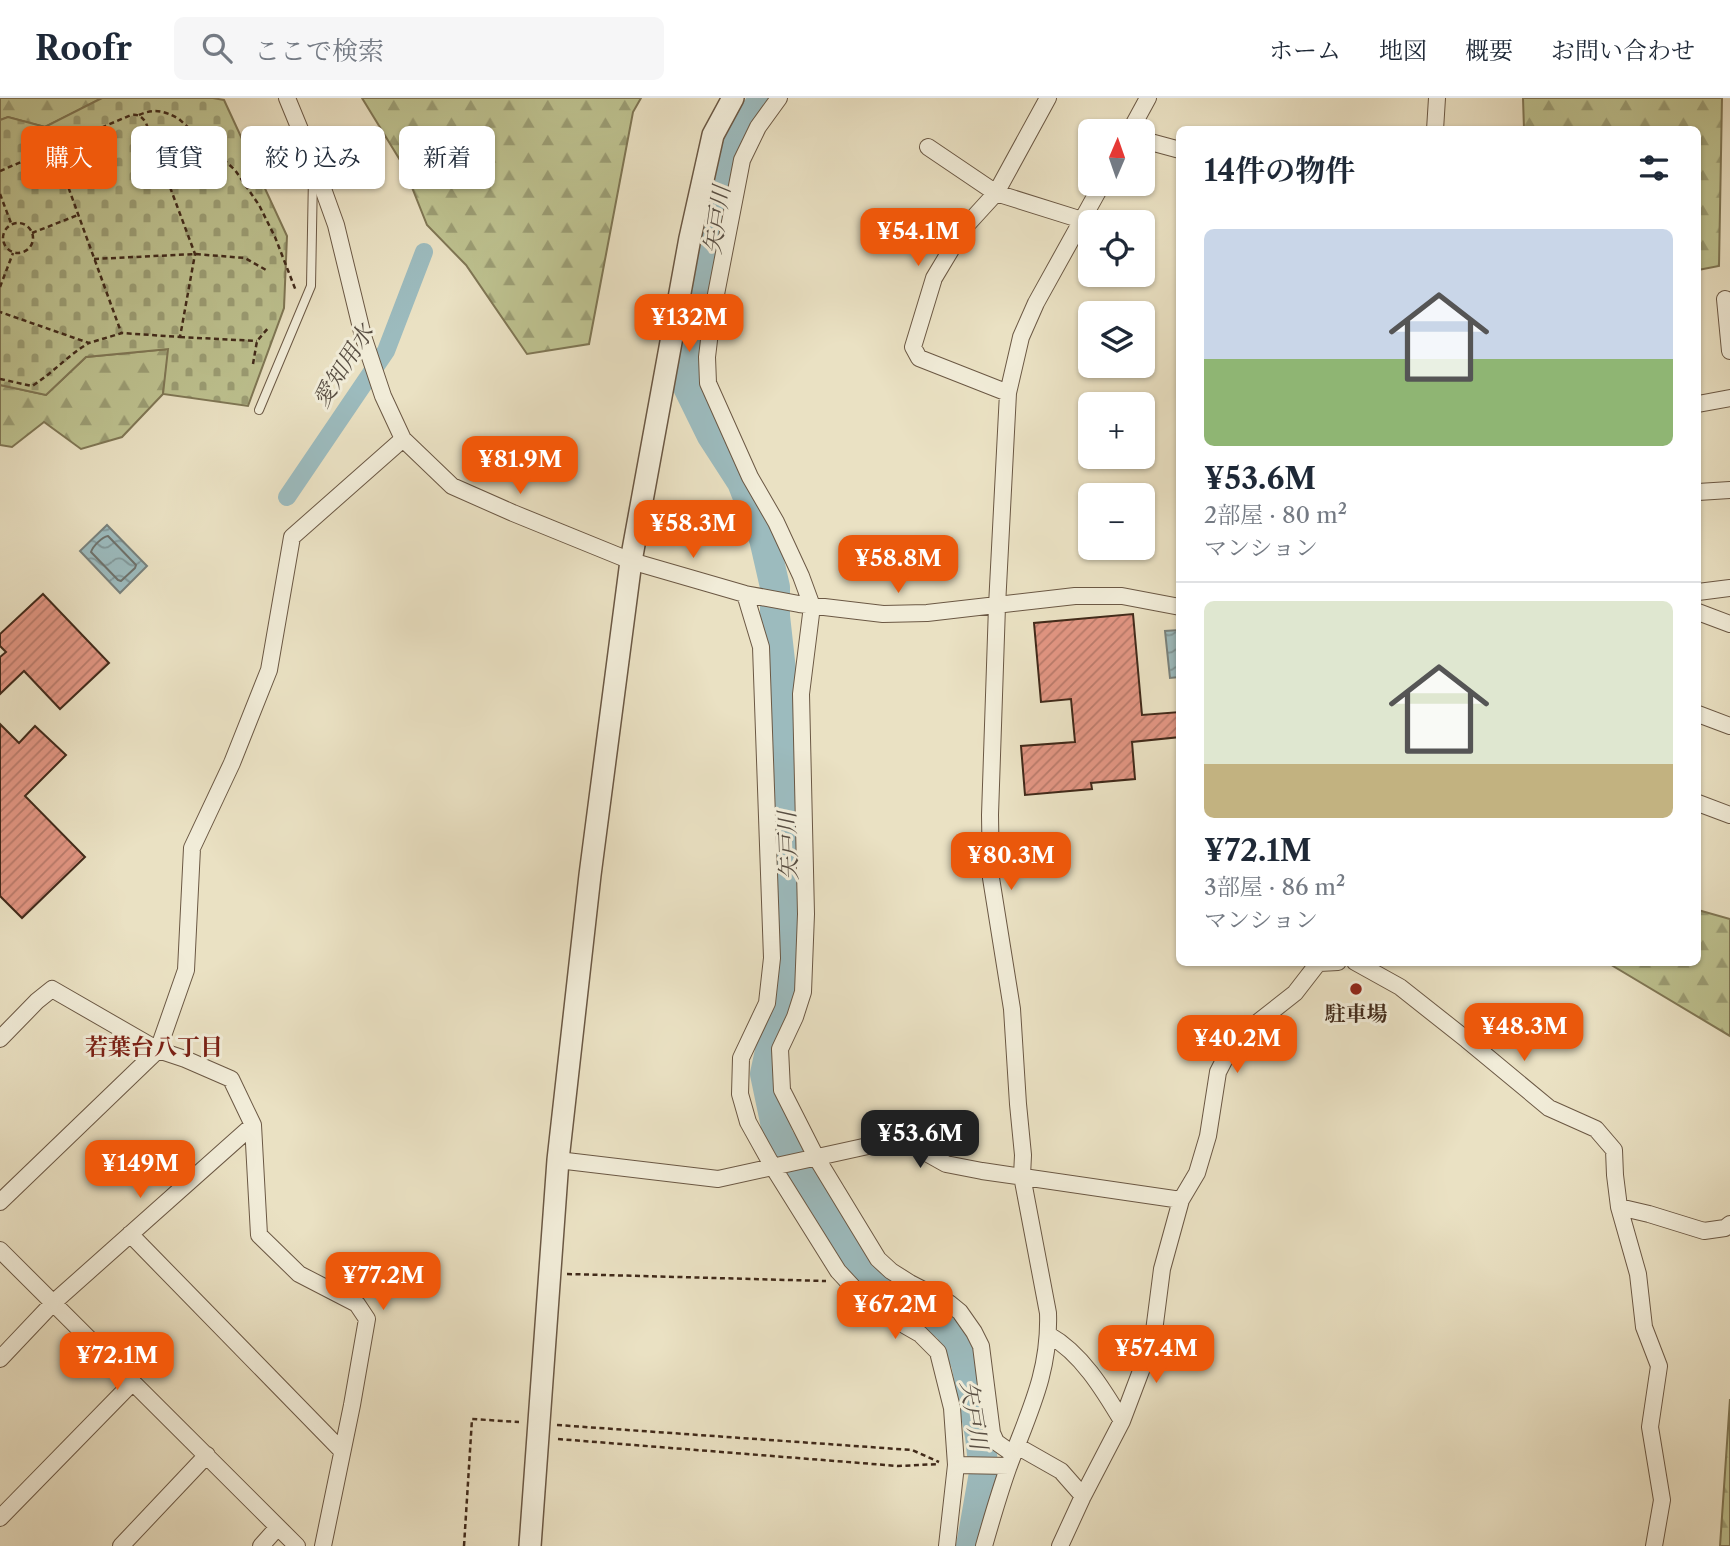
<!DOCTYPE html>
<html lang="ja">
<meta charset="utf-8">
<style>
:root{--surface:#fff;--page:#f6f6f7;--text:#1f2937;--muted:#747a83;--line:#e0e1e3;--accent:#ea580c}
body{margin:0;font-family:"Libre Caslon Text","Noto Serif JP",serif;background:var(--page);color:var(--text);height:100vh;display:flex;flex-direction:column;font-size:26px;white-space:nowrap}
*{box-sizing:border-box;margin:0}
p{font-size:23px;color:var(--muted)}
.icon{flex:none;width:38px;height:38px;fill:none;stroke:currentColor;stroke-width:2;stroke-linecap:round;stroke-linejoin:round}
.map{position:relative;flex:1;overflow:hidden}
.drawer{position:absolute;left:1176px;top:28px;width:525px;height:840px;display:flex;flex-direction:column;background:var(--surface);border-radius:10px;box-shadow:0 2px 5px #0004}
.drawer>*{flex:none}
.banner{position:absolute;left:21px;top:28px;width:665px;height:63px;display:flex;gap:14px}
.needle{width:46px;rotate:2deg}
.buttons{position:absolute;left:1078px;top:21px;display:grid;gap:14px}
.buttons a{display:grid;place-items:center;width:77px;height:77px;border-radius:10px;background:var(--surface);box-shadow:0 2px 5px #0004;font-size:35px}
.price{position:absolute;translate:-50% -60px;padding:0 16px;border-radius:14px;background:var(--accent);color:#fff;font-size:23px;line-height:46px;filter:drop-shadow(0 2px 4px #0008)}
.price::after{content:'';position:absolute;left:50%;top:42px;width:21px;height:16px;margin-left:-10px;background:inherit;clip-path:polygon(0 0,100% 0,50% 100%)}
.price.selected{background:#222;color:#fff}
ul{padding:0;list-style:none}
li{display:grid;align-content:center;gap:14px;height:371px;padding:0 28px}
li+li{border-top:2px solid var(--line)}
li span{display:grid;place-items:center;height:217px;border-radius:10px;color:#555}
li>.icon{margin-inline-start:auto}
span .icon{width:126px;height:126px;fill:#fffc;stroke-width:1}
li b{font-size:30px}
h2{display:flex;justify-content:space-between;align-items:center;height:84px;padding:0 28px;font-size:30px}
.tag{padding:0 24px;border-radius:10px;background:var(--surface);box-shadow:0 2px 5px #0004;font-size:24px;line-height:63px}
.tag.selected{background:var(--accent);color:#fff}
header{display:flex;align-items:center;gap:42px;box-sizing:border-box;height:98px;padding:0 35px;background:var(--surface);border-bottom:2px solid var(--line)}
header strong{font-size:33px}
nav{display:flex;gap:38px;margin-inline-start:auto;font-size:24px}
.search{width:490px;height:63px;background:var(--page);display:flex;align-items:center;gap:18px;box-sizing:border-box;padding:0 24px;border-radius:10px;color:var(--muted);font-size:26px}
.map>svg:first-child{display:block}
</style>
<header>
<strong>Roofr</strong>
<div class="search"><svg class="icon" aria-label="search" viewBox="0 0 24 24"><circle cx="10" cy="10" r="6"/><path d="M15 15l6 6"/></svg>ここで検索</div>
<nav><a>ホーム</a><a>地図</a><a>概要</a><a>お問い合わせ</a></nav>
</header>
<div class="map">
<svg width="1730" height="1448" viewBox="0 0 1730 1448">
<defs>
<pattern id="forest-firs" width="22" height="20" patternUnits="userSpaceOnUse" patternTransform="scale(1.75)"><rect width="22" height="20" fill="#bdc18f"/><path d="M5 1l3.5 6h-7zM16 11l3.5 6h-7z" fill="#9b9d74"/></pattern>
<pattern id="cemetery-stones" width="16" height="16" patternUnits="userSpaceOnUse" patternTransform="scale(1.75)"><rect width="16" height="16" fill="#bdc18f"/><path d="M2 7V4a2 2 0 0 1 4 0v3zM10 15v-3a2 2 0 0 1 4 0v3z" fill="#9b9d74"/></pattern>
<pattern id="water-waves" width="16" height="10" patternUnits="userSpaceOnUse" patternTransform="scale(1.75)"><rect width="16" height="10" fill="#9cbbbe"/><path d="M0 5q4-4 8 0t8 0" fill="none" stroke="#81989a"/></pattern>
<pattern id="building-hatch" width="6" height="6" patternUnits="userSpaceOnUse" patternTransform="scale(1.75)"><rect width="6" height="6" fill="#e19582"/><path d="M-1 1l2-2M0 6l6-6M5 7l2-2" fill="none" stroke="#b87a6a"/></pattern>
</defs>
<rect width="100%" height="100%" fill="#eae1c3"/>
<filter id="stains"><feTurbulence type="fractalNoise" baseFrequency=".00286" numOctaves="4"/><feColorMatrix values="0 0 0 0 .2 0 0 0 0 .09 0 0 0 0 .02 0 0 0 .5 -.17"/></filter>
<radialGradient id="worn" r=".72"><stop offset=".6" stop-color="#630" stop-opacity="0"/><stop offset="1" stop-color="#630" stop-opacity=".3"/></radialGradient>
<path fill="url(#forest-firs)" stroke="#7f7654" stroke-width="2" d="M0,0H102L45,29L8,19L0,22Z
M362,0H641L633,14L589,246L527,256L466,167L427,127L403,67Z
M1523,0H1722L1719,168L1698,172V32L1524,31Z
M169,251L163,296L122,339L81,351L44,324L12,349L0,347V287L46,297L86,259Z
M1698,812L1730,821V938L1608,865L1698,864Z
M1730,1301V1448H1720Z"/>
<path fill="url(#cemetery-stones)" stroke="#7f7654" stroke-width="2" d="M102,0H213L224,2L287,138L284,210L248,308L163,296L168,251L86,259L46,297L0,287V22L8,19L45,29Z"/>
<path fill="url(#water-waves)" stroke="#78817c" stroke-width="2" d="M107,427L147,468L120,495L80,453Z
M1179,532V579L1170,580L1165,533Z"/>
<g fill="none" stroke-linecap="round" stroke-linejoin="round">
<path stroke="#6e726c" stroke-width="2" d="M108,438L136,467L135,470L121,483L118,482L91,454C93,448 102,439 108,438Z"/>
<path stroke="#9cbbbe" stroke-width="18" d="M287,399L386,253L424,154"/>
<path stroke="#9cbbbe" stroke-width="30" d="M764,0L745,30L724,73L707,192L683,279L711,336L742,384L764,441L775,489V518L783,590L787,757L792,891L773,939L765,976L778,1038L872,1185L920,1210L949,1230L966,1265L980,1338L984,1375L971,1448"/>
</g>
<path fill="url(#building-hatch)" stroke="#412a1a" stroke-width="2" d="M43,496L109,565L60,611L24,573L0,596V559L6,554L0,548V536Z
M1133,516L1142,617L1180,614V639L1132,644L1135,681L1091,685L1092,691L1025,697L1021,648L1075,644L1071,601L1041,604L1034,525Z
M0,626L19,645L35,628L66,657L25,698L85,759L22,820L0,798Z"/>
<g fill="none" stroke-linecap="round" stroke-linejoin="round">
<g stroke="#6b5844" stroke-width="10">
<path id="service" d="M259,312L311,188L313,77"/>
</g>
<g stroke="#6b5844" stroke-width="18">
<path id="minor" d="M287,0L313,63L336,127L363,238L383,298L403,341L452,388L513,415L631,463L745,496L799,506L883,516L927,515L1075,498H1122L1180,509
M779,0L758,29L742,62L712,217L707,259L708,285L750,379L776,424L801,478L812,508L801,596L806,816L803,894L795,919L780,951L782,992L816,1059L878,1161L891,1173L910,1185L949,1205L960,1214L974,1234L981,1248L992,1335L996,1344L1013,1356
M1435,32L1437,0
M1130,33L1148,0
M1143,42L1180,52
M928,49L996,95L1082,122
M1730,203L1725,201L1730,253
M1008,295L919,260L913,249L934,180L964,130L996,95L1048,0
M1698,306L1730,300
M1698,394L1730,392
M1698,494L1730,490
M745,496L761,549L772,860L767,905L741,960L740,996L748,1024L773,1069L838,1173L863,1200L885,1216L920,1236L938,1254L952,1310L956,1367L947,1448
M1698,514L1730,526
M1698,616L1730,628
M1698,705L1730,717
M1355,864L1400,889L1467,942L1549,1010L1596,1031L1614,1052L1615,1077L1619,1109L1638,1176L1644,1229L1659,1268L1650,1329L1662,1402L1654,1448
M1319,865L1338,864
M0,941L37,903L52,891L158,952L185,961L231,981L253,1027L259,1137L299,1176L357,1206L367,1221L352,1307L323,1448
M558,1062L718,1081L886,1044L912,1047L946,1066L982,1073L1181,1102
M0,1104L158,952L186,872L192,750L232,665L269,572L292,439L403,341
M1619,1109L1649,1116L1704,1133L1725,1130L1730,1126
M130,1136L342,1353
M0,1152L297,1448
M1049,1237C1081,1255 1103,1291 1122,1323
M0,1261L53,1205L253,1027
M1017,1348L1061,1373L1083,1398
M956,1367L1009,1368
M0,1420L133,1284
M121,1448L207,1357
M261,1448L278,1429
M984,1448C992,1420 1000,1392 1010,1365C1030,1312 1050,1273 1048,1215L1022,1078L1023,1057L1018,1006L1012,911L991,780L990,717L997,508L1008,295L1021,239L1036,205L1102,86
M1060,1448L1083,1398L1122,1323L1153,1241L1162,1171L1181,1102L1197,1075L1208,1038L1218,974L1234,943L1295,895L1319,864"/>
</g>
<g stroke="#6b5844" stroke-width="24">
<path id="tertiary" d="M530,1448L558,1062L590,777L631,463L690,140L713,37L733,0"/>
</g>
<path stroke="#412a1a" stroke-width="2.5" stroke-dasharray="5 3.5" stroke-linecap="butt" d="M139,17C154,10 165,13 179,21L235,72L259,107L275,139L296,193
M54,50L121,234
M0,73L131,17C138,16 142,18 146,25L195,156L180,239L122,235L89,245L0,214
M0,96L11,125
M3 140a15 15 0 1 1 30 0a15 15 0 1 1-30 0Z
M32,135L78,117
M94,161L195,156L245,160L266,172
M0,189L13,155
M180,239L257,243
M253,266L257,243L269,229
M0,281L32,288C53,275 68,257 89,245
M567,1176L826,1183
M557,1327L912,1352L939,1364
M558,1341L898,1368L939,1366
M464,1448L472,1321L519,1324"/>
<use href="#service" stroke="#f1ecd8" stroke-width="8"/>
<use href="#minor" stroke="#f1ecd8" stroke-width="16"/>
<use href="#tertiary" stroke="#f1ecd8" stroke-width="21"/>
</g>
<circle fill="#8f2418" stroke="#f1ecd8" stroke-width="2.5" cx="1356" cy="891" r="7"/>
<g text-anchor="middle" dominant-baseline="central" stroke-width="6" stroke-linejoin="round" paint-order="stroke">
<g font-size="21" font-weight="bold" fill="#412a1a" stroke="#f1ecd8">
<text x="1356" y="915">駐車場</text>
</g>
<g font-size="23" font-style="italic" fill="#584e43" stroke="#f1ecd8">
<text transform="translate(717 122) rotate(-82)">矢戸川</text>
<text transform="translate(343 268) rotate(-58)">愛知用水</text>
<text transform="translate(788 748) rotate(-92)">矢戸川</text>
<text transform="translate(974 1317) rotate(81)">矢戸川</text>
</g>
<g font-size="23" font-weight="bold" fill="#7a1f14" stroke="#f1ecd8">
<text x="154" y="949">若葉台八丁目</text>
</g>
</g>
<rect width="100%" height="100%" filter="url(#stains)"/>
<rect width="100%" height="100%" fill="url(#worn)"/>
</svg>
<div class="buttons">
<a><svg class="needle" viewBox="-14 -14 28 28"><path d="M0-13l5 13h-10z" fill="#e53935"/><path d="M0 13l5-13h-10z" fill="#747a83"/></svg></a>
<a><svg class="icon" aria-label="locate" viewBox="0 0 24 24"><circle cx="12" cy="12" r="6"/><path d="M12 2v4M12 18v4M2 12h4M18 12h4"/></svg></a>
<a><svg class="icon" aria-label="layers" viewBox="0 0 24 24"><path d="M12 4l9 5-9 5-9-5zM3 14l9 5 9-5"/></svg></a>
<a>+</a>
<a>−</a>
</div>
<b class="price" style="left:918px;top:170px">¥54.1M</b>
<b class="price" style="left:689px;top:256px">¥132M</b>
<b class="price" style="left:520px;top:398px">¥81.9M</b>
<b class="price" style="left:693px;top:462px">¥58.3M</b>
<b class="price" style="left:898px;top:497px">¥58.8M</b>
<b class="price" style="left:1011px;top:794px">¥80.3M</b>
<b class="price" style="left:1524px;top:965px">¥48.3M</b>
<b class="price" style="left:1237px;top:977px">¥40.2M</b>
<b class="price selected" style="left:920px;top:1072px">¥53.6M</b>
<b class="price" style="left:140px;top:1102px">¥149M</b>
<b class="price" style="left:383px;top:1214px">¥77.2M</b>
<b class="price" style="left:895px;top:1243px">¥67.2M</b>
<b class="price" style="left:1156px;top:1287px">¥57.4M</b>
<b class="price" style="left:117px;top:1294px">¥72.1M</b>
<div class="banner">
<a class="tag selected">購入</a>
<a class="tag">賃貸</a>
<a class="tag">絞り込み</a>
<a class="tag">新着</a>
</div>
<section class="drawer">
<h2>14件の物件<svg class="icon" aria-label="filters" viewBox="0 0 24 24"><path d="M4 7h16M4 17h16"/><circle cx="9" cy="7" r="2"/><circle cx="15" cy="17" r="2"/></svg></h2>
<ul>
<li><span style="background:linear-gradient(#c9d6e8 60%,#8fb573 0)"><svg class="icon" aria-label="home" viewBox="0 0 24 24"><path d="M3 11l9-7 9 7M6 9v11h12V9"/></svg></span><div><b>¥53.6M</b><p>2部屋 · 80 m²</p><p>マンション</p></div></li>
<li><span style="background:linear-gradient(#dfe7d0 75%,#c2b280 0)"><svg class="icon" aria-label="home" viewBox="0 0 24 24"><path d="M3 11l9-7 9 7M6 9v11h12V9"/></svg></span><div><b>¥72.1M</b><p>3部屋 · 86 m²</p><p>マンション</p></div></li>
</ul>
</section>
</div>
